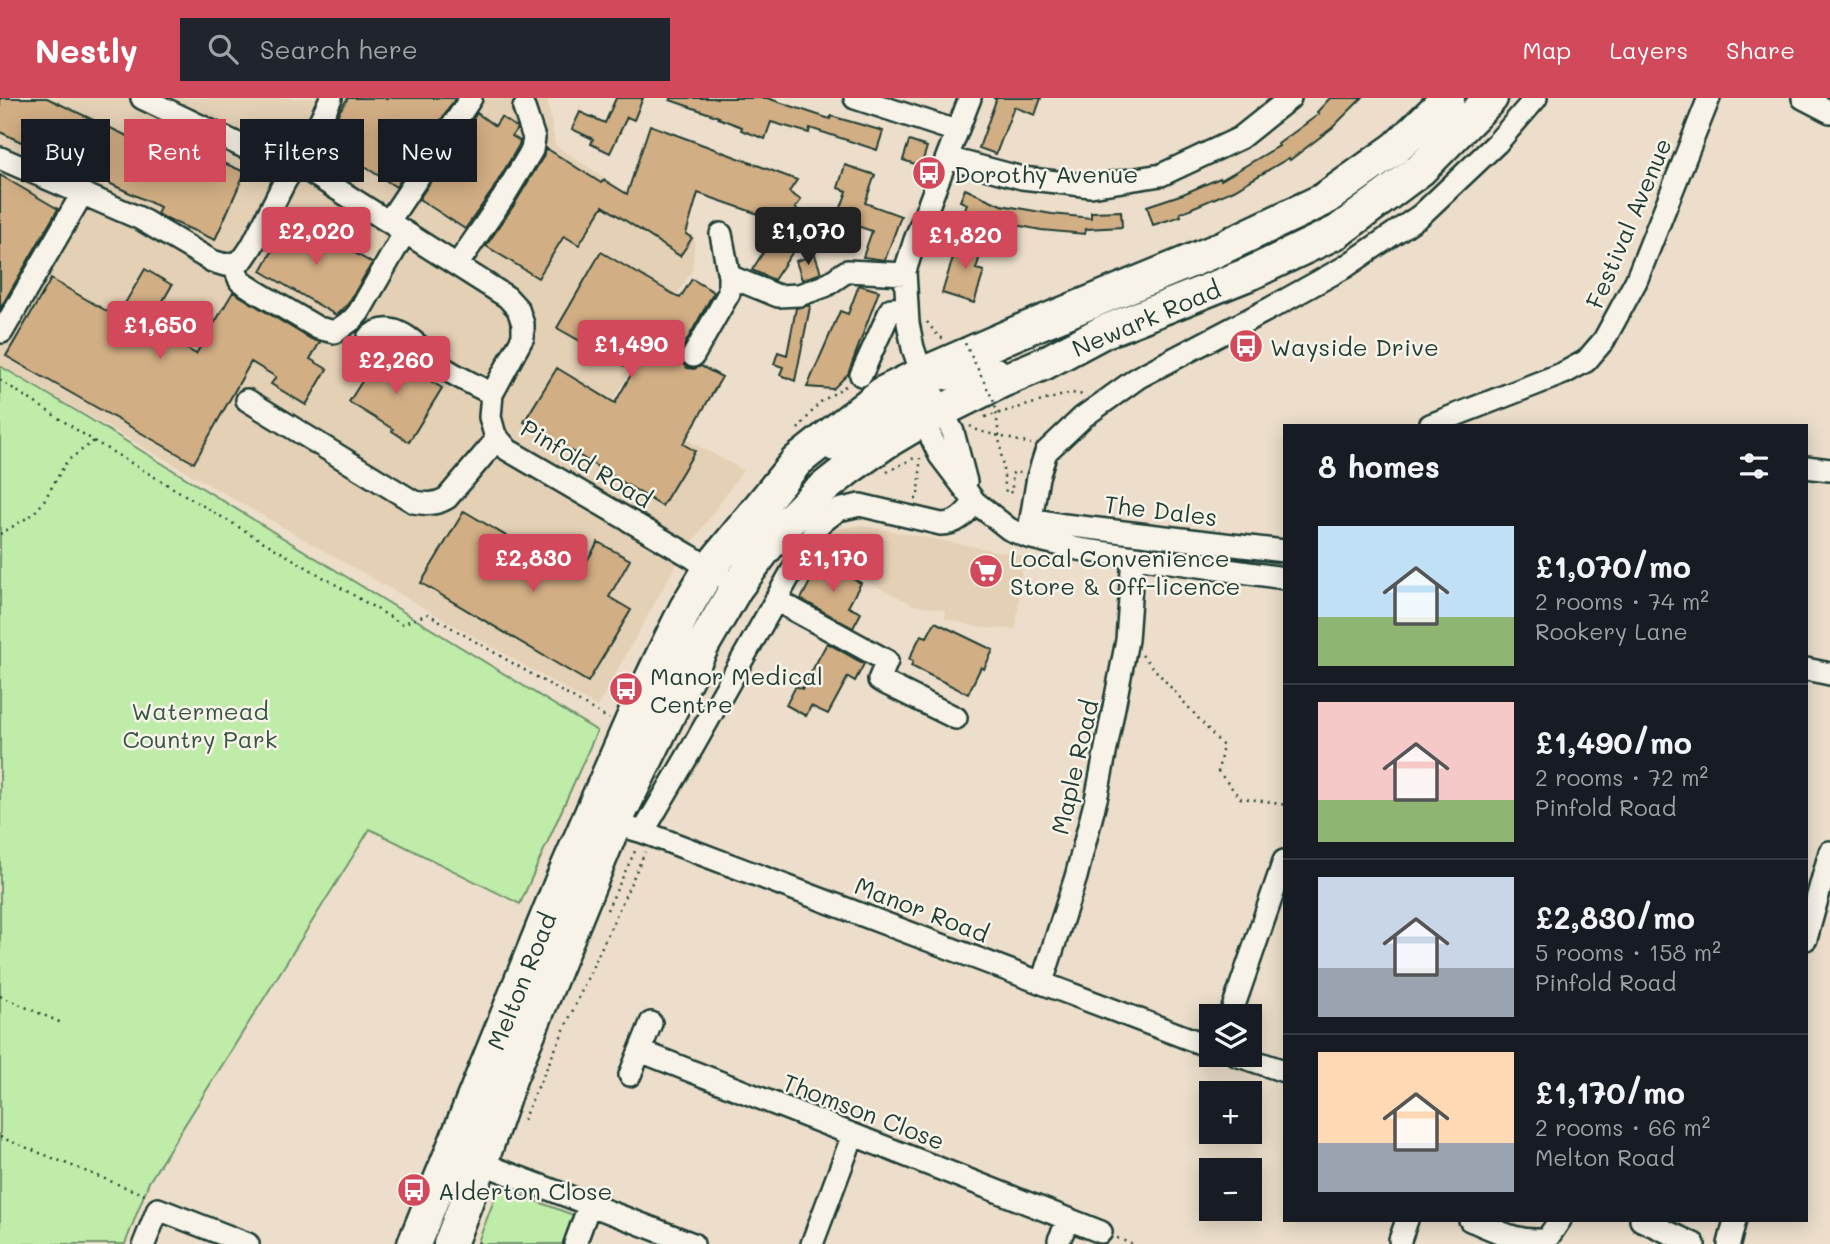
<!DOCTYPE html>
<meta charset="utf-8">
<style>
:root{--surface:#171b24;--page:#20242c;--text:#f1f3f6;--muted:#9ea1a6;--line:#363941;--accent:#d1495b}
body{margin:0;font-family:Mali,sans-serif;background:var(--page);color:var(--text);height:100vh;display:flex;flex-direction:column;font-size:26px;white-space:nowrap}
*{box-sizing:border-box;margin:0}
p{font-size:23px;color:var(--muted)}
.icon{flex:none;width:38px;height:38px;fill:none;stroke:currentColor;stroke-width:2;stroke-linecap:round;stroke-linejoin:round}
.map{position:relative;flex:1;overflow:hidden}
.sheet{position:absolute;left:1283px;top:326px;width:525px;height:798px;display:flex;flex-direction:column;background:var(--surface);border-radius:0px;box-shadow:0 4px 18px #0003}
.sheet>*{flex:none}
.guide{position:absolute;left:21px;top:21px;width:665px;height:63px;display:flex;gap:14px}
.fabs{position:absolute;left:1199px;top:906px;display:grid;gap:14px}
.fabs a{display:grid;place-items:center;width:63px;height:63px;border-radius:0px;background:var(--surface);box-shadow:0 4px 18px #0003;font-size:35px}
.price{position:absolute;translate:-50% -60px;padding:0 16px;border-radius:7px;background:var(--accent);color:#fff;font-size:23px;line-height:46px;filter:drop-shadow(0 2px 4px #0008)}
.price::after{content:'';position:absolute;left:50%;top:42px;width:21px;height:16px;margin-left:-10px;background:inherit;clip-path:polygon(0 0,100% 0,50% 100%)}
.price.selected{background:#222;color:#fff}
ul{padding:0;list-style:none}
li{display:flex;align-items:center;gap:21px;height:175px;padding:0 35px}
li+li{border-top:2px solid var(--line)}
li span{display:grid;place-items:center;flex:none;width:196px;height:140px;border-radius:0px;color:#555}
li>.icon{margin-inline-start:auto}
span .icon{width:84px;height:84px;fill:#fffc;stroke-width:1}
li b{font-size:30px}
h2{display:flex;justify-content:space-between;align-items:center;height:84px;padding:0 35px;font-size:30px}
.pill{padding:0 24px;border-radius:0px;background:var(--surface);box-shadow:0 4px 18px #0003;font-size:24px;line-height:63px}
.pill.selected{background:var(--accent);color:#fff}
header{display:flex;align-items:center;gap:42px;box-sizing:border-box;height:98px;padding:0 35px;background:var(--accent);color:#fff}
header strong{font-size:33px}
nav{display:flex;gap:38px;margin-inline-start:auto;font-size:24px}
.search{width:490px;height:63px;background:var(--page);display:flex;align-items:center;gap:18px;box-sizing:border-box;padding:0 24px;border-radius:0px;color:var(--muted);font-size:26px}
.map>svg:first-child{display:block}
</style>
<header>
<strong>Nestly</strong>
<div class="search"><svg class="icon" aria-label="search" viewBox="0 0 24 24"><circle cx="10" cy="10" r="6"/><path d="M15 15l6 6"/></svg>Search here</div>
<nav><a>Map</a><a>Layers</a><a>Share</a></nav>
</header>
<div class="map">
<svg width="1830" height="1146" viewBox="0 0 1830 1146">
<rect width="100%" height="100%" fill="#ecdeca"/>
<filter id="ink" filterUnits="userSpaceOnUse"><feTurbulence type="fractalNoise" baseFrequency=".0143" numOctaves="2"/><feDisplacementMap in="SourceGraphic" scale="14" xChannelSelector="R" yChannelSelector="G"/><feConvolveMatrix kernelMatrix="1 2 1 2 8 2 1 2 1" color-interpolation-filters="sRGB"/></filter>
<g filter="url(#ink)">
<path fill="#e4d0b5" d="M0,0H547L555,47L695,140L692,172L613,302L743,372L672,474L597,609L0,267Z
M860,427L1023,458L1016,531L981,530L945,520V512L914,507L814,457L829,432Z"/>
<path fill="#bfeca9" stroke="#6f946e" stroke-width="2" d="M0,268L85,318L597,633L520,806L370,731L149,1084L125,1146H0Z
M499,1089L584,1121L575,1146H482L478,1144Z"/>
<path fill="#d2ae84" stroke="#1f3d34" stroke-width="2" d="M0,0H47L180,63L186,49L245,74L215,142L165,120L157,116L160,109L0,34Z
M348,0H453L455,1L396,89L325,43L339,14Z
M616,0H643L634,22L627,19L610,55L591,46L593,41L572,31L580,14L605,25Z
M670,0H767L830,21L831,18L883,33L877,52L810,30L809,35L771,24L765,41L741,32L742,29L718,20L719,19L670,2Z
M994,0H1041L1035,17L1014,9L996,56L979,50L996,2Z
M1330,0H1362L1332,30L1290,62L1289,60L1234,92L1180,115L1181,118L1153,127L1147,108L1183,96L1220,80L1221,82L1279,48L1278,46L1319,16L1317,14Z
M477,15L495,28L501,19L516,29L517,31L512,38L520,43L519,47L492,93L465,131L419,101Z
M650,27L797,82L789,94L801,102L795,110L802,115L785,137L798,146L774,182L752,172L766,150L759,145L772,125L761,117L698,95L686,136L692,140L680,158L603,108L579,147L564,138L538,180L486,148L514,107L543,59L546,50L601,85L604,82L627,96Z
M909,43L927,49L921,68L903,62Z
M845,67L875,77L865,105L901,118L885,162L863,159L872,133L837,121L847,93L838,90Z
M0,77L58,111L0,211Z
M965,91L1001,107L1052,116L1091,120V114L1121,113L1122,129L1086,131L1085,136L1041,132L1000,124L981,116L979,121L962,118L967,106L960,103Z
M292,118L372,165L348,206L336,217L261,173Z
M960,137L984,145L976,171L984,173L974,205L942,195Z
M601,154L680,200L692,181L714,194L682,251L680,259L682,265L687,270L694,271L701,268L722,279L683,346L695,353L662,408L524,324L557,270L615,305L633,273L557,230Z
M815,157L821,175L802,182L796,163Z
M145,171L172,187L148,229L196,256L233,194L311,241L320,244L310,261L327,271L306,307L271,286L276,279L251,264L194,365L6,258L51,181L117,219Z
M859,187L879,193L848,276L833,291L807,289L840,213L848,216Z
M810,207V209L795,283L780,277L783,269L774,266L778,254L787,257L796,210Z
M381,253L442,290L409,344L392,333L393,331L349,304Z
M464,413L577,480L598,444L630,462L609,499L631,512L588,584L421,485Z
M820,464L861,485L848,509L861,515L853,530L801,501Z
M935,524L993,552L984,571L981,569L968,596L911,568L913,563L909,561L921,537L927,539Z
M827,545L864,566L855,583L848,579L828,616L811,608L806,618L786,607L796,588L802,591Z"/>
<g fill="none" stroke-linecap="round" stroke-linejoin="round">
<g stroke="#1f3d34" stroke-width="26">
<path id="minor" d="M142,0L265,59L296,65L507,199L518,211L523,226V239L492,296L490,319L495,337L508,352L692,459L721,478
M855,0L956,33
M1803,0L1830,14
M0,60L139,120L212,163L225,167L236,165L244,160L252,148L284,85L314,35L331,0
M947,60L1022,80L1091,88L1161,77L1240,40L1290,0
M389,123L471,0
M721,136L729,178L778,198L799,197L825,188L847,173L905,176
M233,165L240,183L257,194L318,230L335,234L353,221L359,214L405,134
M457,167L503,100L532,52L534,40L524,10
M2,234L82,96
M368,240C398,214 424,258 447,272C461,281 478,288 492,296
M693,258L729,195V178
M922,276L923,322L940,358L975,404L1009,431L1028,439L1078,451L1284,480
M922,276C952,284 969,283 998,271
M861,277L891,211L907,210
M247,302L414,404C427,406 435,407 447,400L498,340
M1430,327L1564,275L1586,263L1604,242L1636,183L1709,0
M833,352C859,335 904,297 936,310
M1806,369L1830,372
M966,384L953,334L922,276L913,250L908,225L905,173L915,142L970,0
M1031,421L1064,427L1284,453
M1028,439L1038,379L1046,354L1083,319L1139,279L1271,210L1345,169L1421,117L1497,45L1536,0
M776,502L887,563L879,582L956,620
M1806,571L1830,576
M605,723L643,734L1211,949
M643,734L694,647L818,427L838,412L860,407L941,426C958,426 965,416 975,404
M1806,841L1830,754
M1042,884L1076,779L1097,697L1127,542L1133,459
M1230,919L1284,763
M640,953L1101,1134
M1236,957L1284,973
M630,977L651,925
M481,1065L693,1146
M1470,1122C1495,1132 1520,1146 1547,1141L1560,1122
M1641,1122L1694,1146
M1059,1142L1069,1121
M1400,1142L1407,1122
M144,1146L158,1111L248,1146
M575,1146L590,1105
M812,1146L853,1037
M1729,1146L1735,1122"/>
</g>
<g stroke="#1f3d34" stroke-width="37">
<path id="highway" d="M414,1146L561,784L636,613L663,556L686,510L710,470L797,363L883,295L922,276L1016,235L1215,153L1323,102L1396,50L1448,0
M450,1146L481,1065L510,981L614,727L704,545L736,490L765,451L789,423L816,396L849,370L886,344L923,322L1002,283L1045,265L1103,234L1251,175L1337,134L1420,72L1491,0"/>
</g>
<path stroke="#1f3d34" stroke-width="2.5" stroke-dasharray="2 5" stroke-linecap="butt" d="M927,224L938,238L944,241
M0,282L94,343L402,526L428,516L609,621
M985,319L1071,295L1080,296L1083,299
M970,328L979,333L1031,346
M798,331L819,305L847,287
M887,374L918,358
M1012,376L1015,374L1021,375
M915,401H917L920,385V360
M0,436L32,417L42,406L67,363L94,343
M1142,557L1223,648L1218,673L1240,700L1279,705L1284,707
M607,812L636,751
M0,898L64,926
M523,1022L645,754
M0,1039L145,1097
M1117,1140L1132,1146
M478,1144L482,1146"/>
<use href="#minor" stroke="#f7f3e8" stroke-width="21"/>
<use href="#highway" stroke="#f7f3e8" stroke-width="32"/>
<path stroke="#1f3d34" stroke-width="2.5" stroke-dasharray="2 5" stroke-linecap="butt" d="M962,239L995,306L1006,395L1012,394V376"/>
</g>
</g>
<defs>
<g id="bus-disc" transform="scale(1.75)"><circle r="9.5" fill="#d1495b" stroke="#f7f3e8"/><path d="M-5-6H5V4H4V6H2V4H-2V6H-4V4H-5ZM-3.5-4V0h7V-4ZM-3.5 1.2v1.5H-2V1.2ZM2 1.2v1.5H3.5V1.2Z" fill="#fff"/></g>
<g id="supermarket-disc" transform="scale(1.75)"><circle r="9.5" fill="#d1495b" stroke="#f7f3e8"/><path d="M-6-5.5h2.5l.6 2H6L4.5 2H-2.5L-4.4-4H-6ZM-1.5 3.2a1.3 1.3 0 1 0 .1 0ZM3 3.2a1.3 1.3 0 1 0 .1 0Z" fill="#fff"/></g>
</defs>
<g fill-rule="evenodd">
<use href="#bus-disc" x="929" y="75"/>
<use href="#bus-disc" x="1246" y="248"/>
<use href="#supermarket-disc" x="986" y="473"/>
<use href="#bus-disc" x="626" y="591"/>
<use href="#bus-disc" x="414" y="1092"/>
</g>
<g text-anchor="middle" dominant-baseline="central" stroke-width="5" stroke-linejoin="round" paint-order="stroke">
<g font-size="24" fill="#1f3d34" stroke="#f7f3e8" text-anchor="start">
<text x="954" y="75">Dorothy Avenue</text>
<text x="1270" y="248">Wayside Drive</text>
<text x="1010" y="459">Local Convenience<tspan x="1010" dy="28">Store &amp; Off-licence</tspan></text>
<text x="650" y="577">Manor Medical<tspan x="650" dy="28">Centre</tspan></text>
<text x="438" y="1092">Alderton Close</text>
</g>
<g font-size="24" fill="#1f3d34" stroke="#f7f3e8">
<text transform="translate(1628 125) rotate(-67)">Festival Avenue</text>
<text transform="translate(1146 220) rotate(-23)">Newark Road</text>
<text transform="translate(587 365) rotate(31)">Pinfold Road</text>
<text transform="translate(1161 412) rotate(7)">The Dales</text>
<text transform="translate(1074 669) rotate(-77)">Maple Road</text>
<text transform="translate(922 811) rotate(21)">Manor Road</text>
<text transform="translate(521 883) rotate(-68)">Melton Road</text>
<text transform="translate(864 1013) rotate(21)">Thomson Close</text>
</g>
<g font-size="24" fill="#375746" stroke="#f7f3e8">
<text x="200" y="612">Watermead<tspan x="200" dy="28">Country Park</tspan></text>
</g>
</g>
</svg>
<div class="fabs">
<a><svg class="icon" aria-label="layers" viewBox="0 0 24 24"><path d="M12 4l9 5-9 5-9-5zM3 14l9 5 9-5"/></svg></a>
<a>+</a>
<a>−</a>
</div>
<b class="price" style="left:316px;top:169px">£2,020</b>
<b class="price selected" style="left:808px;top:169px">£1,070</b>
<b class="price" style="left:965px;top:173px">£1,820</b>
<b class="price" style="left:160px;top:263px">£1,650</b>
<b class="price" style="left:631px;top:282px">£1,490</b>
<b class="price" style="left:396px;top:298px">£2,260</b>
<b class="price" style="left:533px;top:496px">£2,830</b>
<b class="price" style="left:833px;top:496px">£1,170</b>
<div class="guide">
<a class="pill">Buy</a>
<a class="pill selected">Rent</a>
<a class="pill">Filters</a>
<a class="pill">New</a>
</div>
<section class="sheet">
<h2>8 homes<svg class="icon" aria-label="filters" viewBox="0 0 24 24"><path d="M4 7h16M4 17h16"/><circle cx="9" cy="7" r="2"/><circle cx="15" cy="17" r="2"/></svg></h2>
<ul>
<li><span style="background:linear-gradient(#bfe0f5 65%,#8fb573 0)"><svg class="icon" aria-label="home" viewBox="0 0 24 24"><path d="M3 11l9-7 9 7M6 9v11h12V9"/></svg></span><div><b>£1,070/mo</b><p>2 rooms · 74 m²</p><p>Rookery Lane</p></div></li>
<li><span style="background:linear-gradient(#f6c9c9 70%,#8fb573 0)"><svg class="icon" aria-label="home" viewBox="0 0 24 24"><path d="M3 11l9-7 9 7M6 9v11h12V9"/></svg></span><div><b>£1,490/mo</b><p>2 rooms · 72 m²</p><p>Pinfold Road</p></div></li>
<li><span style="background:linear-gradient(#c9d6e8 65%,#9aa5b1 0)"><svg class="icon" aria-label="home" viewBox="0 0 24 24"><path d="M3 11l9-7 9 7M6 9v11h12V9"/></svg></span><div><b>£2,830/mo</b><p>5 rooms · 158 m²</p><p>Pinfold Road</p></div></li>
<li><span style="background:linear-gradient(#ffd9b3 65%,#9aa5b1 0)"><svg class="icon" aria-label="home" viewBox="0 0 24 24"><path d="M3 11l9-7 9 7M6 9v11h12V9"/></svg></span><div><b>£1,170/mo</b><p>2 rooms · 66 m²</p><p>Melton Road</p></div></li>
</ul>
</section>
</div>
